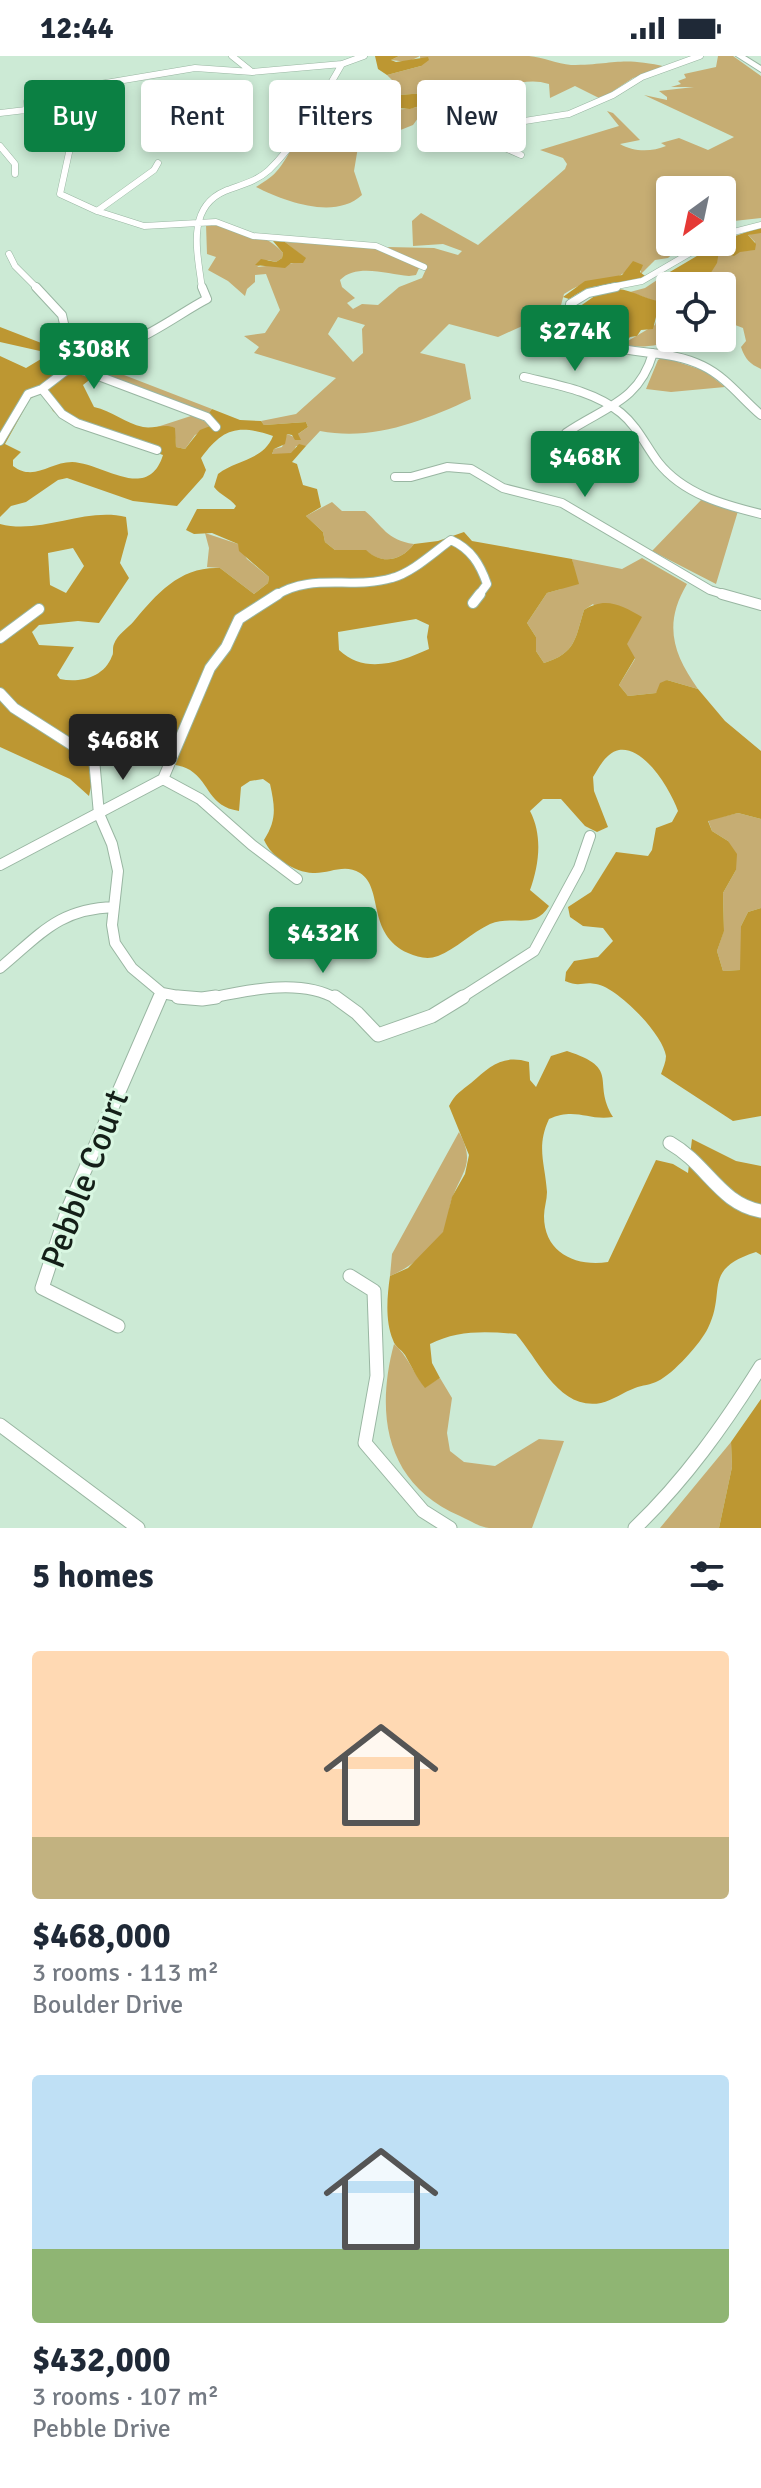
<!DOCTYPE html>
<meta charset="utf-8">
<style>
:root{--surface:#fff;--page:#f6f6f7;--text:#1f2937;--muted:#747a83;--accent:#0b8043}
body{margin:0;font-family:Signika,sans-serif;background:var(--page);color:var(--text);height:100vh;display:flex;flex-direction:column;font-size:30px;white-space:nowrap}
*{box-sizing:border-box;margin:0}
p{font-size:26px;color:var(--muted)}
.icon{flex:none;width:44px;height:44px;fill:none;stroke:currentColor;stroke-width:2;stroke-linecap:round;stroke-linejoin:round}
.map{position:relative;height:1472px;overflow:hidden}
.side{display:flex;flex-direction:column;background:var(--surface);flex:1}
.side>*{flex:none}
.top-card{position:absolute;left:24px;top:24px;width:714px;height:72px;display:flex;gap:16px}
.needle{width:52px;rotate:213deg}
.buttons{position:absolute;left:656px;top:120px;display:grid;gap:16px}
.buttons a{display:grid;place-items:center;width:80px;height:80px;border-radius:8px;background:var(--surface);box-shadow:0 4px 12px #0003;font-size:40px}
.price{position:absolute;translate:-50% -68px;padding:0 18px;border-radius:8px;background:var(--accent);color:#fff;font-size:26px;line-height:52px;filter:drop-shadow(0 2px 4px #0008)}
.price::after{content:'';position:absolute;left:50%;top:48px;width:24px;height:18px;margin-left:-12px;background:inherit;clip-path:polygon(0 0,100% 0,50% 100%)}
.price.on{background:#222;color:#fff}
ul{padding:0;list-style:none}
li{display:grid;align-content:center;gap:16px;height:424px;padding:0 32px}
li span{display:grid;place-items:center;height:248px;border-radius:8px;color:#555}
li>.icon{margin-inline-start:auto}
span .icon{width:144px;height:144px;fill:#fffc;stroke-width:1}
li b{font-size:34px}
h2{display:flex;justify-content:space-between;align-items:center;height:96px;padding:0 32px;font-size:34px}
.pill{padding:0 28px;border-radius:8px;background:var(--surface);box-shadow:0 4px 12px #0003;font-size:28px;line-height:72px}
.pill.on{background:var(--accent);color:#fff}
.status{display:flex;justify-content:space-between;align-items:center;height:56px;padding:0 40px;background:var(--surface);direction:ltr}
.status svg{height:22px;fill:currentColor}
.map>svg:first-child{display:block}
</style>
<div class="status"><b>12:44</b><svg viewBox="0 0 49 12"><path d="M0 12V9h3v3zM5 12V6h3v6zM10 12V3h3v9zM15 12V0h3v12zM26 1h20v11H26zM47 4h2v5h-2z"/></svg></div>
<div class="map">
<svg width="761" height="1472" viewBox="0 0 761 1472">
<rect width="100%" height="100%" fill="#ccead5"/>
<path fill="#c6ad73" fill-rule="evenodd" d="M399,0C441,0 487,0 529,0C543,1 557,8 571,9C615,9 619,0 667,11L633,22L601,43L575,30L550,42L549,28C528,21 513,30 491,32C476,33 461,31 446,34L442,30L425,37L399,39L397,29L387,19L421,10L420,0L408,6L391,4Z
M718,0H733L761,20V162L734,165L722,170V135L734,137L729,128L712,125L711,132L718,134H670V186H693L682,190L668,202L655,204L641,218V212C624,212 626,219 613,222C588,229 588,223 564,238L560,253L498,281L449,268L420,297L465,308L471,343C423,365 374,385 320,375L306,390H296L293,397L280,400L272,398L274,393L282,391L287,378L294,381L308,371L306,366L264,369L261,365L296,358L336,322L254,297L259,291L244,280L265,277L280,254L266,218L255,219V226L247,233L245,240L228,225L208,214L216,201L207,198L206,168C232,169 266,177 283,197L282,202L276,206L268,204L257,211L303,206L305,202L285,186L373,191L420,210L416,219L409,220C388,218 356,207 340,224L342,231L355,242L347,247L353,253L362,248L378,249L399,231L422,222L427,211L387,191L434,192L458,199L462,195L443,188L413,190L412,165L421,157L478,189L565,113L567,108L563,102L540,94L619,70L607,55L613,57L640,84L620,88C633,96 652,96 666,90L661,87L679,82L708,94L734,81L644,39L667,44V41L659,35L694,31H671L681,28L678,25L686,22L684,18L716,11ZM338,261L365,269L362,273L363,297L353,306L328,278Z
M429,47L413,69L358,91L354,115L362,139C335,164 286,146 256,131C262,127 271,122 276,116C292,99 300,67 323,58C358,44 396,62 429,47Z
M754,177H761V313C750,308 745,303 741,291L746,285L743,272L722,264L734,250L731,247L733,243L724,236L722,241V230H688L693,229L684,218L687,216L696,220C711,213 715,211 719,195L755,194V186L748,179Z
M663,220L677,230H670V246H657L630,236L645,232Z
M670,254V282H678C646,296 618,292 588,276L597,274L626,286L655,269L658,259Z
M663,301L705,315L725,331L671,336L646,333L658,304Z
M80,302L212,353L208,358L77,309Z
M194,359L212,370L195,379L185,393L176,391L174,372L157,371Z
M703,442L738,455L716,528L652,495Z
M332,446L342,455H365C383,470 386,484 414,488C401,505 382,509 365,494H335L325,486L323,476L306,460Z
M205,477L238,488L247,503L269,521L268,527L254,538L220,512L207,511L209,492Z
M642,502L687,528C663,568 673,598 698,633L667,624L656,637L628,640L619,629L635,603L593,548L584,554C575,583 576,597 544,607L536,595V581L527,567L547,537L561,533L575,517L572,503L622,513Z
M738,757L761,763V852L748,856L741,870V914L723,915L717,895L724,874L723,837L736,814L728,785L712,775L708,764Z
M459,1076C475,1106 464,1113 453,1140C448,1151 449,1167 443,1177C432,1195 409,1212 390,1220L392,1198Z
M394,1288C408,1300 413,1317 425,1331L440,1322L452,1342L447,1377L450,1395L464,1406L495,1410L539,1383L564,1385L532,1472C518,1472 502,1472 489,1472C479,1471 469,1464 460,1460C386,1428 375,1359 394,1288Z
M731,1386L732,1411L719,1472H660Z"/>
<path fill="#bd9732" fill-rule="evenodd" d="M375,0H399L391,4L396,6L428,1L429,4L421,10L387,19L378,13Z
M442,30L446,34L429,47L410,53L371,50L400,41L399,39L425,37Z
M761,171V177L748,179L756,188L755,194L740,196L734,200L719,195L717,207L707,223L687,216L684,219L693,229L677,230L663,220L724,184Z
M273,185L285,186L306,202L303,207H291L285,212L255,209L261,203L276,206L282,202L283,197Z
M633,205L643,209L640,216L645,220C630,231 611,227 593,231C584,233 577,238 569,243L563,241L585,225L622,219Z
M617,233C635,234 650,247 670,246V254L656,261L653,273L641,274L637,280L630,281L626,286L597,274L588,276L579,269L576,253L599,237Z
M0,271L80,302L77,309L93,321L83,329L94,351C112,355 125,367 143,371C154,373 165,367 175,372L176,391L185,393L200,374L218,367L208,358L212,353L240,364L261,365L264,369L306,366L308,371L298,378L301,384H295L292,379L287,378L285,388L274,393L272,398L291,397L299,388L306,390L292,406L297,408L303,429L317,433L321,451L306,460L323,476L325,486L335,494H366C382,509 401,505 414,488L438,485L464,476L472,485L572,503L579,528L547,537L527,567L536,581V595L544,607C576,597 575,583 584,554C605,540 622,549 642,561L627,588L635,602L619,629L628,640L656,637L660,627L667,624L698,633L725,665L761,695V763L738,757L708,765L712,775L728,785L737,798L736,814L723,837L724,875L717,895L723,915L740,914L741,870L748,856L761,852V1060L733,1065L661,1018C663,1012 666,1006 666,1000C663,978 617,931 596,928C582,925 581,932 565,925L566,916L574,905L598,901L613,885L603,872L583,870L570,861L568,851L591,836L616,796L648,800L652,794L656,772L672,766L678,755C671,735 645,690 619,694C607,696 599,711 593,721L594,735L608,771L597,776L585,770L561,743H543L530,755C543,780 539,809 530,834L549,850C534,875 512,858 490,868C471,877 456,893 438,900C427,904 418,901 408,897C366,878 384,832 360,817C344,807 329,818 313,817C294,816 272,802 264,784C277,764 275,751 270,728L263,723L250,725L241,731L239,755C208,750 211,728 190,714C179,707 164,710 153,703L154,681L149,674C122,671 100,692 89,714L92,726L89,740L70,723L0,691V468C41,479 84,451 126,461L128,478L120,507L129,522L99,567L78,565L39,569L32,576L39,589L74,591L57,619L60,623C79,627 104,622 112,600C114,597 112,592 114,588C117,579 128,572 134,565C157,537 181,510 220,512L254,538L268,527L269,521L239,495L238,488L212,477L194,478L186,474L197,453H234L236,450C229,441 221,440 214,431L218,418C237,403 263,405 273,380C238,368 223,372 201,402L206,414L203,421L177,450L133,445L67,422L58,424L26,446L11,450L0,461V300L26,312L46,300L40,295L0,286ZM38,338L44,339L53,355L65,365L163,399C148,447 103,407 72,406C50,406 34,426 13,410V404L21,396L5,388L30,343ZM73,492L84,510L66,537L50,529L48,497ZM416,563L429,569L427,581L429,593C400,606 365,619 339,594L338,576Z
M567,995C622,1013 591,1025 613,1061C588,1065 576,1051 549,1063C536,1091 545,1107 547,1136C547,1144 544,1152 544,1160C544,1197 576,1211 608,1206L656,1104L673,1108L688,1117L692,1083L736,1105L761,1110V1199L756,1196C701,1214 727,1234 708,1272C701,1287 673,1318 658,1325C651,1329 642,1329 635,1332C624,1336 613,1344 601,1347C559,1355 539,1304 516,1278C486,1275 457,1274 430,1288L432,1307L440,1322L425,1332C416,1321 412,1311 405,1299C401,1293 395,1291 393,1284C385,1265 387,1241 390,1220L408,1212L443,1176L452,1141L465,1118L469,1099L449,1050C455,1038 461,1035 471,1027C490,1010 503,998 529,1006L530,1024L536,1031L551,1000Z
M761,1343V1472H719L732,1411L731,1386Z"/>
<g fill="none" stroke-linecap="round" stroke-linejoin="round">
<g stroke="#99b6a2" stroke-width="7">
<path id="minor-far3" d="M232,0L252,16
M34,53L63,71
M26,55L27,45L44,30
M0,57L34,53L88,30L195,12L252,16L342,8L364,0
M0,90L15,108V118
M70,92L60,138L97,155L144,170L216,166L253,180L376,190L424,211
M521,99L475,79L474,73L569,58L613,39L642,21L700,0
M97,155L154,114L158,107
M722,179L761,169
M9,198L15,210L38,233
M202,233C198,199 185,152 225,135C240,129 256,126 269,114C299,85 321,44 342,8
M601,233L642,225L709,186"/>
</g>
<g stroke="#99b6a2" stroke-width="10">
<path id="minor-far2" d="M36,231L62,259L67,281C71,284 77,290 82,292C119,306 175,259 207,243L202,231
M616,231L588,237L570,248V264C608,308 657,287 703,310C726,321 742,343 761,359
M524,321C557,329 594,335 621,357C637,370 646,390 658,406C683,438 724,449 761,458
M42,333L62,358L77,367L157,394
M566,377C604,351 639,346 653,297
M0,385L28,338L42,333L72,310L207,361L216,371
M395,421H411L447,411L471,413L503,432L562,447L710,534L729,540
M275,540C311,516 352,534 392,522C412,517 434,496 451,484C471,493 480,508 487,528L478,540"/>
</g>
<g stroke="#99b6a2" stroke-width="12">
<path id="minor-far1" d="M722,538L761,549
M473,547L480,538
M0,582L39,553
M0,637L14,652L94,703L99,758L112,788L118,815L112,869L115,887L132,912L162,937L194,943
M163,723L210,612L226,591L239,563L278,538
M163,723L200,743L252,789L297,823
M0,809L163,723
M0,912C41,878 58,853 114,851
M160,943L162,937
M205,943C245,935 299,921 337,943
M459,943L534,895L579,812L590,780"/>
</g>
<g stroke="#99b6a2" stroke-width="15">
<path id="minor" d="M178,941L202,943L216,941
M335,941L357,957L378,979L432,960L463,941
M670,1087C707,1108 720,1148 761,1155
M350,1220L374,1235L377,1320L365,1387L423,1455L450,1472
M118,1270L42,1232L68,1153L160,941
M0,1369L138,1472
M635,1472C685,1424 724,1369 761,1310"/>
</g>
<g stroke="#99b6a2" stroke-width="2">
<path id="highway" d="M736,0H745L761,10V16Z"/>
</g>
<use href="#minor-far3" stroke="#fff" stroke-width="6"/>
<use href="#minor-far2" stroke="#fff" stroke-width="8"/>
<use href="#minor-far1" stroke="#fff" stroke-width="10"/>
<use href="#minor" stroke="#fff" stroke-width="13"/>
<use href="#highway" fill="#fff" fill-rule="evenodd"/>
</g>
<g text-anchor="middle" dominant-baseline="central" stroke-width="6" stroke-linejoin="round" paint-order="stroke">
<g font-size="34" fill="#141f18" stroke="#d9f7e2">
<text transform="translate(85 1123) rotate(-69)">Pebble Court</text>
</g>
</g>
</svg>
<div class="buttons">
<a><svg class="needle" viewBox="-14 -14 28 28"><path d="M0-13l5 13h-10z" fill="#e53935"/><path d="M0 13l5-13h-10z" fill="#747a83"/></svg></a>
<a><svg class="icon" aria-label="locate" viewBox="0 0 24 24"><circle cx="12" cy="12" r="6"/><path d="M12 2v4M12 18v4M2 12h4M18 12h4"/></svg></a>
</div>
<b class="price" style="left:575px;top:317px">$274K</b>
<b class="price" style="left:94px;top:335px">$308K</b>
<b class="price" style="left:585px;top:443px">$468K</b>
<b class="price on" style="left:123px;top:726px">$468K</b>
<b class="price" style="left:323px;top:919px">$432K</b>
<div class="top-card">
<a class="pill on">Buy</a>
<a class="pill">Rent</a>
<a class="pill">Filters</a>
<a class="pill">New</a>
</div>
</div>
<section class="side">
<h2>5 homes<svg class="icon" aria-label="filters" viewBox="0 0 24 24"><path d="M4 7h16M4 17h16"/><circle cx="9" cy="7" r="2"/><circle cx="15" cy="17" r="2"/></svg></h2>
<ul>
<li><span style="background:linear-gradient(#ffd9b3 75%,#c2b280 0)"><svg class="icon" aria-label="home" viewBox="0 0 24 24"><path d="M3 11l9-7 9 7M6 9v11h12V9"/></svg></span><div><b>$468,000</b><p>3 rooms · 113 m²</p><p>Boulder Drive</p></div></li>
<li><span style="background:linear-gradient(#bfe0f5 70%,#8fb573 0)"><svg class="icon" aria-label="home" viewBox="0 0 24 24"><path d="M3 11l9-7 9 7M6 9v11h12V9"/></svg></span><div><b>$432,000</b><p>3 rooms · 107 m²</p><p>Pebble Drive</p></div></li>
</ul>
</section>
